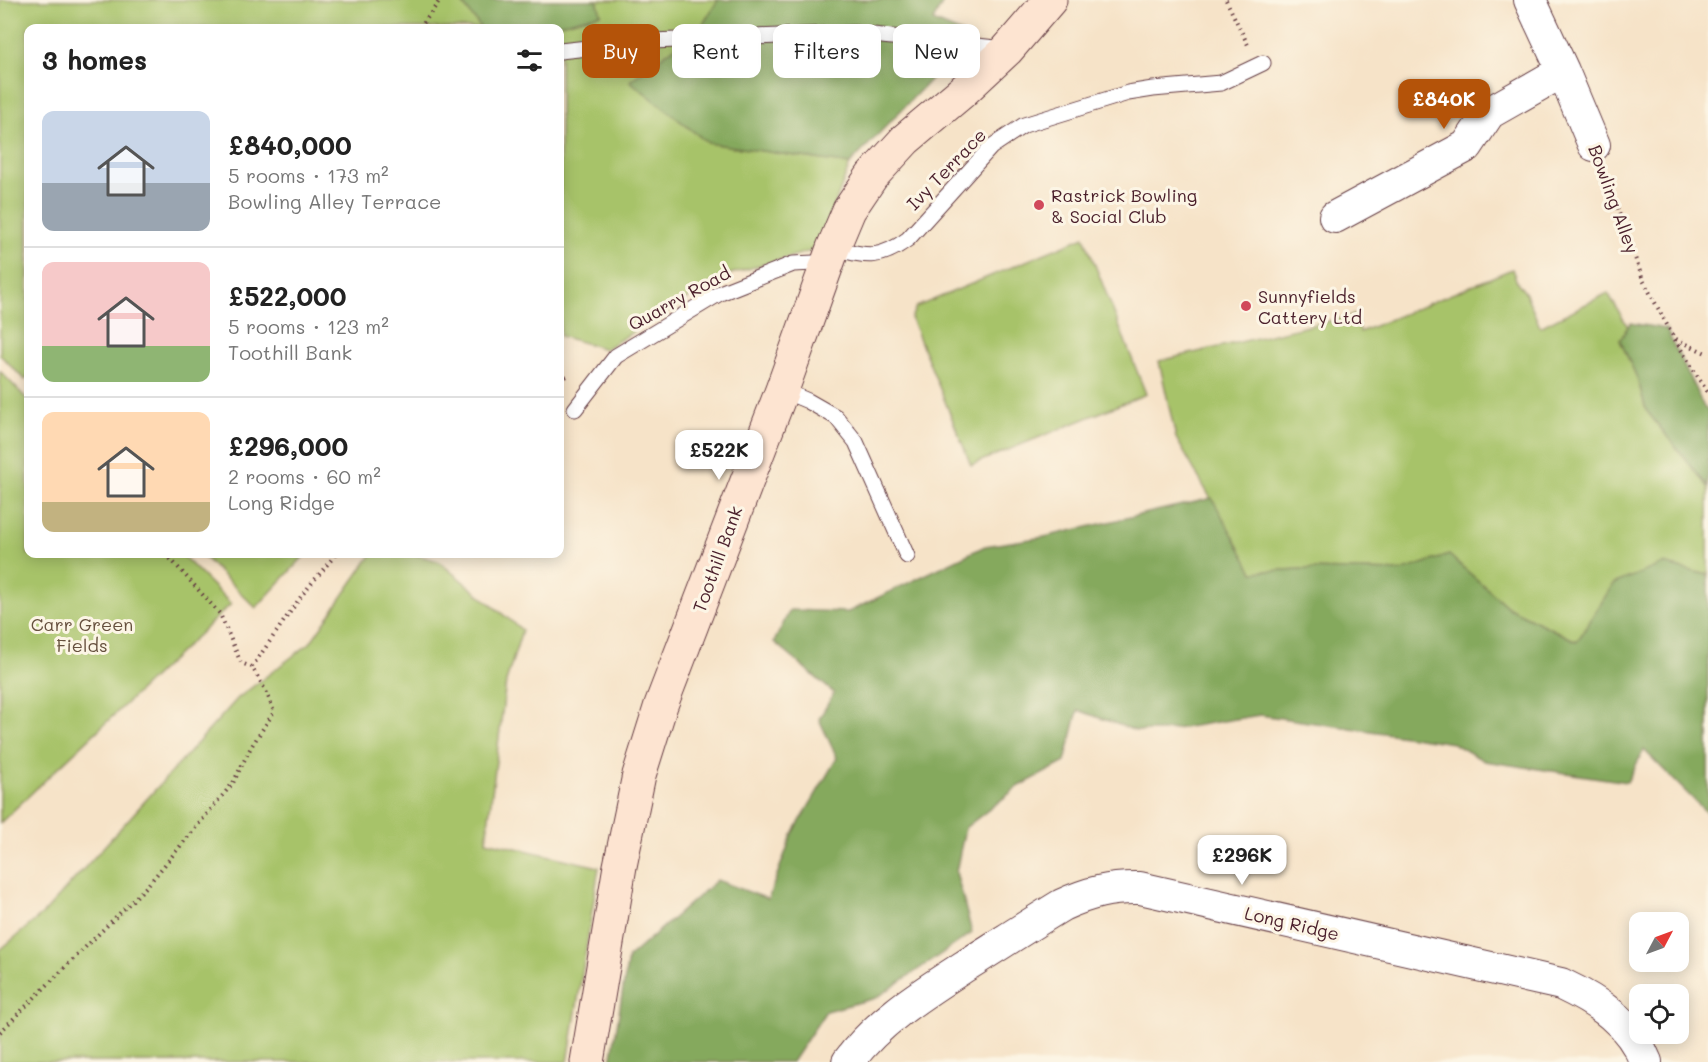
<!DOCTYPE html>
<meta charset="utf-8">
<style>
:root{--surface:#fff;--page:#f2f2f2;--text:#222;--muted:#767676;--line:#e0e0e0;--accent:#b45309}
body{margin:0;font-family:Mali,sans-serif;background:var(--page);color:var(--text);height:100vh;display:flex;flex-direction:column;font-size:22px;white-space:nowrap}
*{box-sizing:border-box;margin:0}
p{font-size:20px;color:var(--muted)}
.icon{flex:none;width:33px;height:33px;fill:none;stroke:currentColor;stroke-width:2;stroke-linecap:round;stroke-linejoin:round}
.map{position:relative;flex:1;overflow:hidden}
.panel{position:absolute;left:24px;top:24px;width:540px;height:534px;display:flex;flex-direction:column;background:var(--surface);border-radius:12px;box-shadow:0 3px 15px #0003}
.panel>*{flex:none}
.top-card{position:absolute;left:582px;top:24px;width:570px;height:54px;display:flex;gap:12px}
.needle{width:39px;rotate:49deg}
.controls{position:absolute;left:1629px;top:912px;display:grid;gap:12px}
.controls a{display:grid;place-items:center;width:60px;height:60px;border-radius:12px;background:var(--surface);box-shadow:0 3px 15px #0003;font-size:30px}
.price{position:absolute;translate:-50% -51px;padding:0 14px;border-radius:12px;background:#fff;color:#222;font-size:20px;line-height:39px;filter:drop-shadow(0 2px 3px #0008)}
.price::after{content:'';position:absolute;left:50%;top:36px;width:18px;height:14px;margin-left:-9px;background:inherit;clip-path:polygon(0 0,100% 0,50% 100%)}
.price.on{background:var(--accent);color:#fff}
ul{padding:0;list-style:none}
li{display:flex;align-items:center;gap:18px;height:150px;padding:0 18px}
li+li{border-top:2px solid var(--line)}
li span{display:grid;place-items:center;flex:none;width:168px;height:120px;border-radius:12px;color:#555}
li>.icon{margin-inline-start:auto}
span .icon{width:72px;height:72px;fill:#fffc;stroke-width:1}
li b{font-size:26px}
h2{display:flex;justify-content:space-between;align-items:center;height:72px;padding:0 18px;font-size:26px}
.pill{padding:0 21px;border-radius:12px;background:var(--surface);box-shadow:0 3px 15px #0003;font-size:21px;line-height:54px}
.pill.on{background:var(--accent);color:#fff}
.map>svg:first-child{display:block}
</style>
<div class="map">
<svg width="1708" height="1062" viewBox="0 0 1708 1062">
<rect width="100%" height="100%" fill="#fcf5e5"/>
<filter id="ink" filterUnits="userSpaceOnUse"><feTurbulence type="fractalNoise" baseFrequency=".0167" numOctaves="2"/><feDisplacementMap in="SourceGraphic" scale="12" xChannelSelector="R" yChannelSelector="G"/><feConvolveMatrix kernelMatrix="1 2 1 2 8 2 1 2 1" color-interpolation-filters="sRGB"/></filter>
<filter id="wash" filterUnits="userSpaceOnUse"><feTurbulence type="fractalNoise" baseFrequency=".008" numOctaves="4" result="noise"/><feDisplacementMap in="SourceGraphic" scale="24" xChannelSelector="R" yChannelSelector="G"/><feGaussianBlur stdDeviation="1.35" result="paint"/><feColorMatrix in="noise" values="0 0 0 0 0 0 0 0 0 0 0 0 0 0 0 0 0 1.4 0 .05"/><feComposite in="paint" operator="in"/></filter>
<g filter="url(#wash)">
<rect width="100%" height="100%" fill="#f6e3c8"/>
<path fill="#a7c369" stroke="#78714a" stroke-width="1.5" d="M0,0H460L481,28H28V377L25,380L0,355Z
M597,0H718L702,26L631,81L708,143L850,164L818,249L727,275L605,349L560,336V28H543L601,14Z
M1084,237L1146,394L971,465L911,318L916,307Z
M1512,269L1517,282L1526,294L1540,327L1608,293L1628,327L1620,340L1638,380L1646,410L1708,487V575L1663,564L1576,641L1509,608L1449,555L1402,571L1301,569L1253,572L1176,438L1159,361L1355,315L1360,332Z
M0,371L28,400V554H181L231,604L0,823Z
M201,554H306L256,608Z
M372,554H413L438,561L522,630L506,682L486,841L599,867L568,1062H0V950L44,913L238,698L310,643Z"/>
<path fill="#85a95d" stroke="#686444" stroke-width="1.5" d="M460,0H597L601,14L543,28H481Z
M718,0H944L933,21L971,37L850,164L708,143L630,81L702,26Z
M1630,323L1666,329L1704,407L1708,411V487L1646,410L1638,380L1620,340Z
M1212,498L1253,572L1301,569L1401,571L1449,555L1509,608L1576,641L1580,637L1613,584L1663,564L1708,575V814L1644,750L1627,782L1484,761L1453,743L1260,715L1163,731H1136L1078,710L1065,762L1018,787L965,828L956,872L972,933L876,998L826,1011L792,1062H611L628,958L717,880L768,899L792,835L837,758L819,719L834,693L774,642L790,610L848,612L985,546L1044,537Z"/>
</g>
<g filter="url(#ink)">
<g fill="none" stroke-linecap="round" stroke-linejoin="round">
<g stroke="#643c43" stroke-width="17">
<path id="lane" d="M560,51L652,41L854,33L1005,49
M833,248C866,256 878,261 908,239L991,147L1024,125L1128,93L1153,89L1221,83L1263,63
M782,390L808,401L836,417L856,442L907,556
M575,409L616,356L720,293L793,264L814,263L826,267"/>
</g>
<g stroke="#643c43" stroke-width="34">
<path id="street" d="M1530,0L1563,71L1594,145
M1335,217L1467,146L1489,113L1563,71
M848,1062C878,1021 923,993 965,966C997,946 1029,925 1062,905C1088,893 1111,887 1140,888L1561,984C1599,1002 1630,1022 1646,1062"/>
</g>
<g stroke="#643c43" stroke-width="35">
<path id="secondary" d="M587,1062L620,866L639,775L661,705L782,390L833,248L849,210L872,176L906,139L962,92L1007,50L1050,0"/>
</g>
<path stroke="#643c43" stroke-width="4" stroke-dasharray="1.5 4.5" stroke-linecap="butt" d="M1226,0L1248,45
M420,28L440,0
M1605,174L1643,280L1674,338L1708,393
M1676,339L1708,354
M560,379L570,375
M252,667L302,595L336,554
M0,1032L147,886L233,783L251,747L274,712L266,691L252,667L241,663L220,614L166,554"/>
<use href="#lane" stroke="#fff" stroke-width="15"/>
<use href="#street" stroke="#fff" stroke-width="32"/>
<use href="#secondary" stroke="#fde4d1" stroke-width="33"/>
</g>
</g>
<g fill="#d1495b" stroke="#fcf5e5" stroke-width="2">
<circle cx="1039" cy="205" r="6"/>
<circle cx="1246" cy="306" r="6"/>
</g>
<g text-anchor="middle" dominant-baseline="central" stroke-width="6" stroke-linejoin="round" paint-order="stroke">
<g font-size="18" fill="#4a1f2b" stroke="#fcf5e5">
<text transform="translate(946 169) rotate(-46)">Ivy Terrace</text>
<text transform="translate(1614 199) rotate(70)">Bowling Alley</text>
<text transform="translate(679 298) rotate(-29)">Quarry Road</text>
<text transform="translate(717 559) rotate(-70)">Toothill Bank</text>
<text transform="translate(1292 923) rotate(13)">Long Ridge</text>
</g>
<g font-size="18" fill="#4a1f2b" stroke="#fcf5e5" text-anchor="start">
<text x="1051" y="195">Rastrick Bowling<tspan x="1051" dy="21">&amp; Social Club</tspan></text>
<text x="1258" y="296">Sunnyfields<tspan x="1258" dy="21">Cattery Ltd</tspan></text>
</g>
<g font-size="18" fill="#66503e" stroke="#fcf5e5">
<text x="82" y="624">Carr Green<tspan x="82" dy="21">Fields</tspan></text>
</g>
</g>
</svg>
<div class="controls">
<a><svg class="needle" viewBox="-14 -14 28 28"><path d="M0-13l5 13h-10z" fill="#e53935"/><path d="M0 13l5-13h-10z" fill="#767676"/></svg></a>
<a><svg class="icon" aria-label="locate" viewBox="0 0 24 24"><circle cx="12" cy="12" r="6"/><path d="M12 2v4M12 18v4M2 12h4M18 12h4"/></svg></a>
</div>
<b class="price on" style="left:1444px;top:130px">£840K</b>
<b class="price" style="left:719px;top:481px">£522K</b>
<b class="price" style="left:1242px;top:886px">£296K</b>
<div class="top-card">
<a class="pill on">Buy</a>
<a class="pill">Rent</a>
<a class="pill">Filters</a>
<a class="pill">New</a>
</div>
<section class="panel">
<h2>3 homes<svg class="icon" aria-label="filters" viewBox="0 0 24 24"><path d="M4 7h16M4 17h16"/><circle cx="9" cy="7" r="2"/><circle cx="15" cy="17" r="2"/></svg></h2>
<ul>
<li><span style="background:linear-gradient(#c9d6e8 60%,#9aa5b1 0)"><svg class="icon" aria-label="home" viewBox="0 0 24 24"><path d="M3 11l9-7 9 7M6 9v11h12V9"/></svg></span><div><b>£840,000</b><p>5 rooms · 173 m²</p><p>Bowling Alley Terrace</p></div></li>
<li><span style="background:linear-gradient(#f6c9c9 70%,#8fb573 0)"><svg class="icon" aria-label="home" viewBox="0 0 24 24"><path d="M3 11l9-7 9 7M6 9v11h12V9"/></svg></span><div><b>£522,000</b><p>5 rooms · 123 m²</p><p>Toothill Bank</p></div></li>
<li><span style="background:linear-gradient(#ffd9b3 75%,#c2b280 0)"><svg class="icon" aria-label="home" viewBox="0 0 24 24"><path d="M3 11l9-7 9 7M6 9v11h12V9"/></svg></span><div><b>£296,000</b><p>2 rooms · 60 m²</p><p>Long Ridge</p></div></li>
</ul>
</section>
</div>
